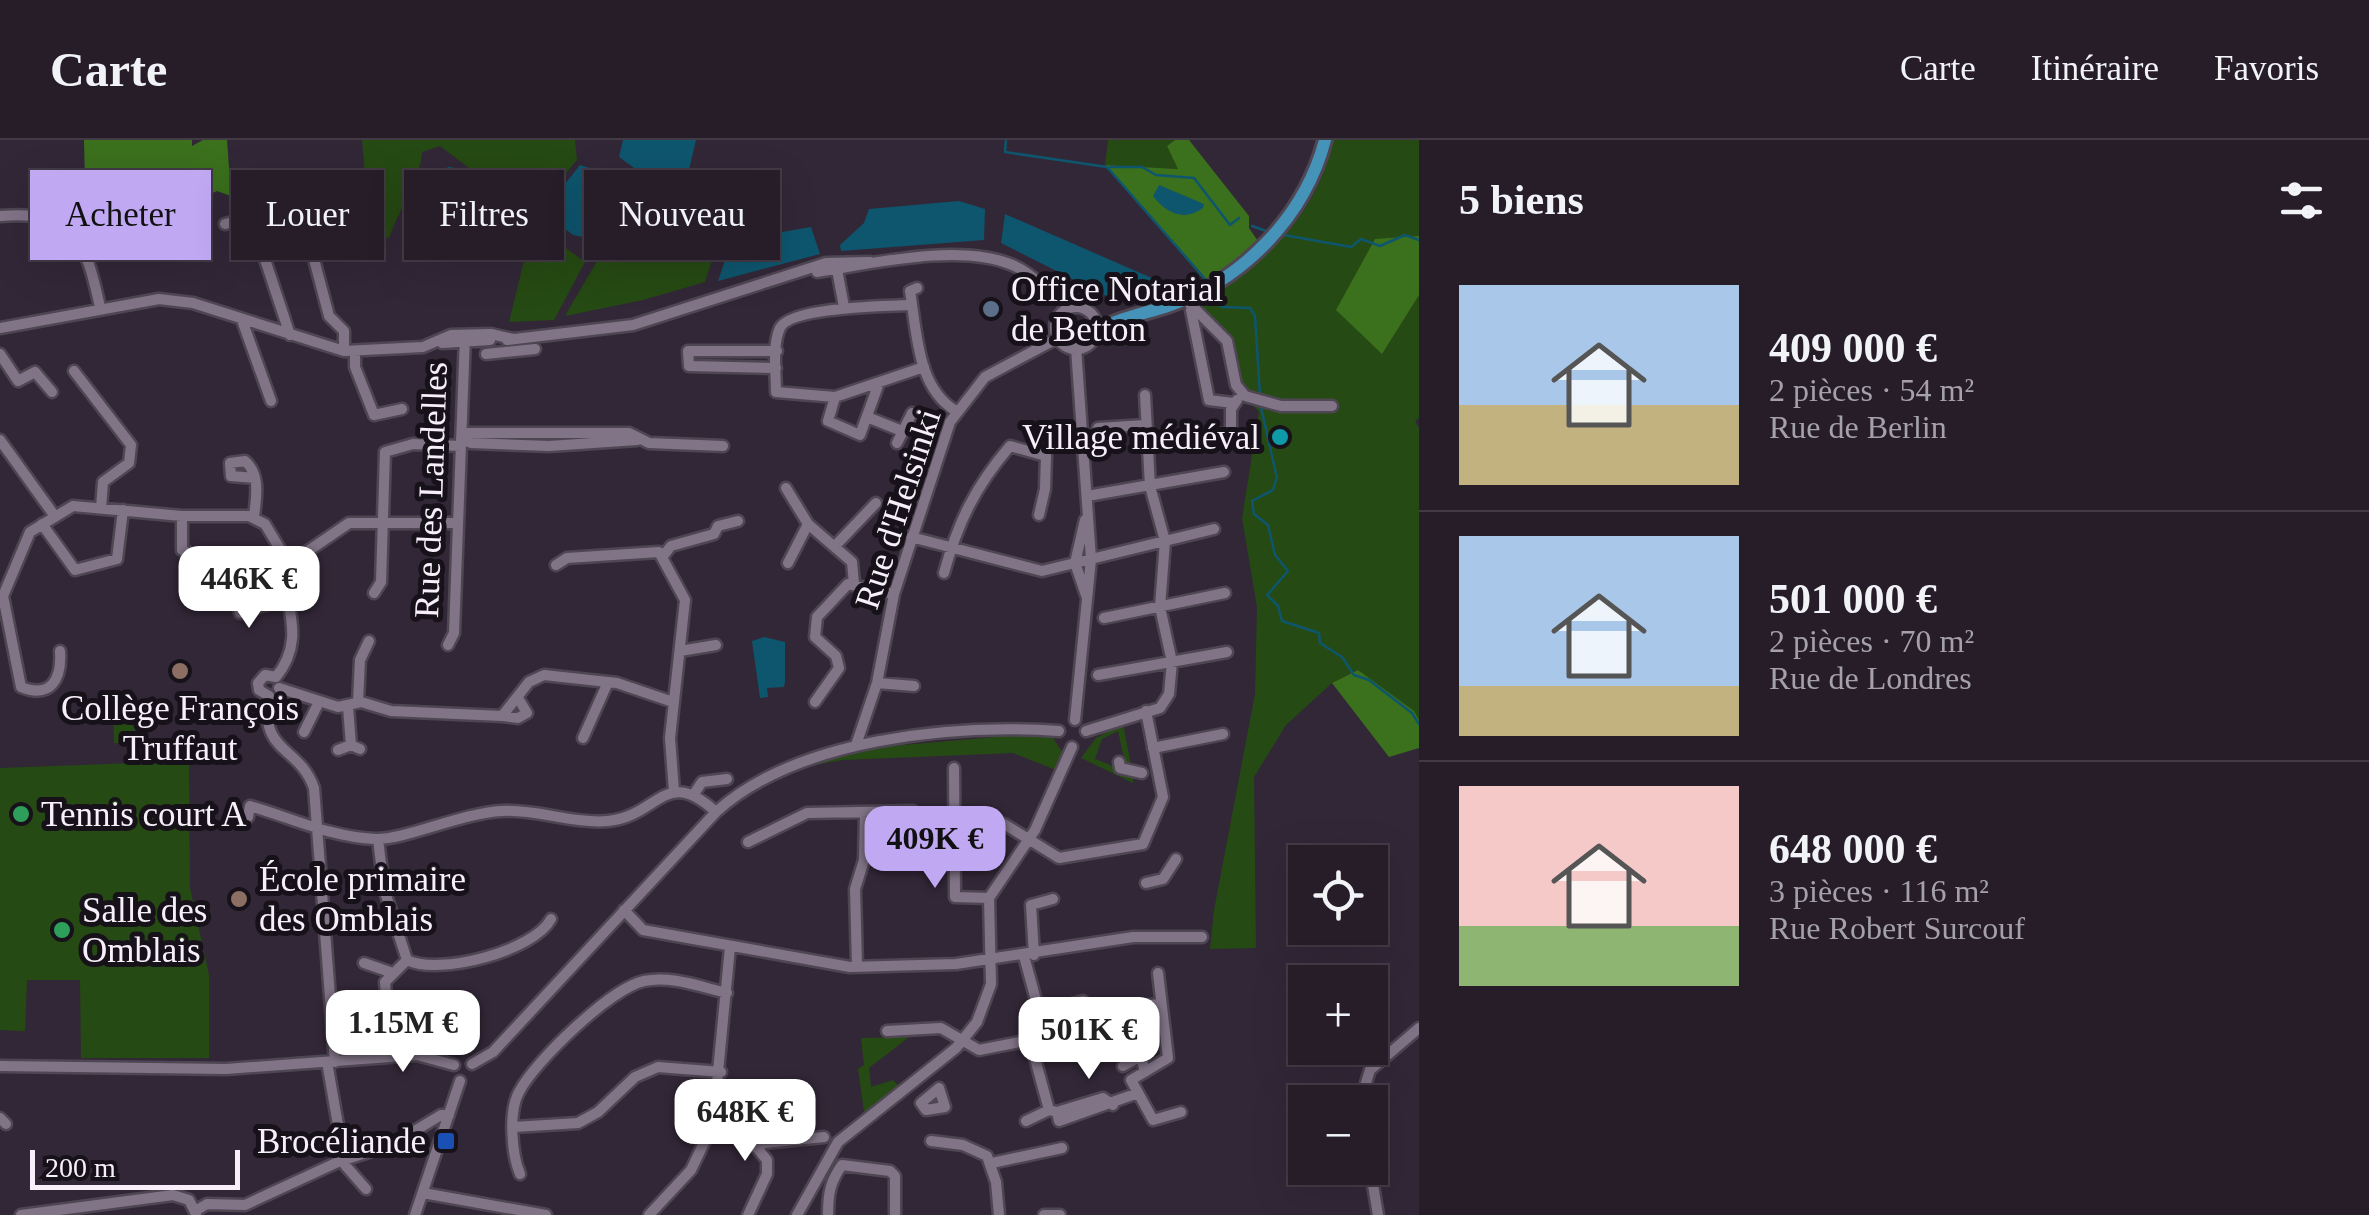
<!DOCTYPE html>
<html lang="fr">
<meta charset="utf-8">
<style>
:root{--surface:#261d29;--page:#2e2631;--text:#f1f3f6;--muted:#a4a2a8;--line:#423b46;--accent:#c0a8f3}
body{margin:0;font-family:Georgia,serif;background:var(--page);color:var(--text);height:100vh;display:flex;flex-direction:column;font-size:38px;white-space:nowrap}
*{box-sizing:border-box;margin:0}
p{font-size:32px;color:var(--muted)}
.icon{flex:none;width:55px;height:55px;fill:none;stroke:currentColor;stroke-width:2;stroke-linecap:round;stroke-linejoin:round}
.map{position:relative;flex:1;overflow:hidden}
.side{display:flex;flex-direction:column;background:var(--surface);width:950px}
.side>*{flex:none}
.hud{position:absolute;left:30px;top:30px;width:950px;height:90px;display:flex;gap:20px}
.fabs{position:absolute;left:1288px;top:705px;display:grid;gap:20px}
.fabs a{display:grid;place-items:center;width:100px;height:100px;border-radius:0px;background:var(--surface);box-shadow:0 10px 40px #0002,0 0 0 2px var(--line);font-size:50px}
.scale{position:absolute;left:30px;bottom:25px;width:210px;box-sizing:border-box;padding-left:10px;border:5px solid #f7f0fb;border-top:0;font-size:28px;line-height:35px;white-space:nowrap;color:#f7f0fb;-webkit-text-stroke:8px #171219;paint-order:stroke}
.price{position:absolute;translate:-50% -85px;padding:0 22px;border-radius:20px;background:#fff;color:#222;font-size:32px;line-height:65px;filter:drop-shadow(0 2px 5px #0008)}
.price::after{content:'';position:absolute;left:50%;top:60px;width:30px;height:22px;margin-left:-15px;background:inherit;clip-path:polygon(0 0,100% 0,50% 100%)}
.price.selected{background:var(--accent);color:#111}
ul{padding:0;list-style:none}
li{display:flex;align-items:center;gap:30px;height:250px;padding:0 40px}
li+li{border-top:2px solid var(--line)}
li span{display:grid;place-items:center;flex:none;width:280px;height:200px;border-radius:0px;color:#555}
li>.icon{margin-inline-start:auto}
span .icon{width:120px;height:120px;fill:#fffc;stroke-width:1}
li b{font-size:42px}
h2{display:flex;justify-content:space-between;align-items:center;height:120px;padding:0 40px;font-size:42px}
.tag{padding:0 35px;border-radius:0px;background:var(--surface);box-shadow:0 10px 40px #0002,0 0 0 2px var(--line);font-size:35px;line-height:90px}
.tag.selected{background:var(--accent);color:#111}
header{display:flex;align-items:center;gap:60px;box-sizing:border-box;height:140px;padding:0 50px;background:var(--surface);border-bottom:2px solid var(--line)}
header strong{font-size:48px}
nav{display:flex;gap:55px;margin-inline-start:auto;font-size:35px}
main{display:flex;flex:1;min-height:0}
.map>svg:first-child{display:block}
</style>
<header>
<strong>Carte</strong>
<nav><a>Carte</a><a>Itinéraire</a><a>Favoris</a></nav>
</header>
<main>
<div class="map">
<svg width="1419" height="1075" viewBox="0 0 1419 1075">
<rect width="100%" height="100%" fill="#322737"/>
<path fill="#264a13" d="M362,0H575L577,20L530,74L440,6L422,12C422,34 398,72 389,98L370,93Z
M1108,0H1175L1167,6L1179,29L1105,25Z
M1333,0H1419V278L1415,281L1419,288V580L1358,530L1332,543L1286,585L1254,637L1256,808L1210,809L1214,770L1255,554L1257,467L1242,378L1259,272L1239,248L1228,196L1194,164C1262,122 1315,83 1333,0Z
M647,55L717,105L705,142L643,160L565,176L619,83L628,87Z
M533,84L585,122L554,180L509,182Z
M134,561L135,603H114L113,562Z
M1123,584L1132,630L1126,628L1118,591L1102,599L1095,619L1133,634V643L1081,618L1096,598Z
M1031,594L1053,598L1063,613L1056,630L1013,613L843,620L803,627L857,609Z
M189,621L190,748L209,835V918H81L80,840H27L25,891L0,890V628Z
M909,897L869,928L871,947L893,940L899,946L864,972L858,929L864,925L861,898Z"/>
<path fill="#3b701d" d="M84,0H192V6L203,0H227L231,56L217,51L188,64L85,42Z
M1175,0H1189L1249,76V88L1260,104L1207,143L1105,25L1178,29L1167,6Z
M1419,96V155L1382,214L1336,170L1375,99Z
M1358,530L1414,571L1419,580V608L1389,617L1332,543Z"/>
<path fill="#0e566e" d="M623,0H696L684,51L671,55L619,17Z
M580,25L612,35L617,46L609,76L592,99L573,95L551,78L565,44Z
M448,27C470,27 512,61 521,81L514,103L468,111L477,83L468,75H458L452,94L463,101V109L420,100C416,81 433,40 448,27Z
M1159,45L1204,64L1203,68C1184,82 1166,73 1153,56Z
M959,61L985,69L984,100L841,111L840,105L864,83L869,69Z
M1005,74L1177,149L1134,161L1104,155L1001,103Z
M811,87L820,114L718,141L729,108L741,99Z
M764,497L785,502V542L784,547L767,548L768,557L760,558L752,501Z"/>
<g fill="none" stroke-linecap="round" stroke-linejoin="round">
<path stroke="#0e566e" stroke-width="2.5" d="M1006,0L1005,12L1107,27L1206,140
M1110,27H1142L1156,35L1194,38L1230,85L1239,78
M1252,86L1269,92
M1284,95L1351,107L1361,99L1380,106L1405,95L1419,100
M1213,160L1222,167L1250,168L1255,176L1260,255
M1260,263L1277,338
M1276,340L1273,350L1252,361L1254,374L1268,385L1275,415L1288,431L1267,455L1278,466L1282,481L1319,493L1320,503L1342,517L1354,535L1369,540L1412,573L1419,584"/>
<g stroke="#4f4653" stroke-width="15">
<path id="minor" d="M0,76C76,69 86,104 100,167
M225,84L251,77L290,195
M86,108L135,98L182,112
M315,123L329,176L344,191V211
M836,124L844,167
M817,132C871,124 958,103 1010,124C1035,133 1051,159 1074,167
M917,148L910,151C917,193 917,248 956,271
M1185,159L1227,201L1236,245L1245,256L1281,266H1332
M912,165C889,166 790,167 780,188C772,205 776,234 776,252L835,257L924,227
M1055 188a21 21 0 1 1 42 0a21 21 0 1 1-42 0Z
M1191,170L1209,260L1233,263
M242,180L271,261
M0,188L159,159L193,163L344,211L423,207L451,195L491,194L513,199
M507,200L633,185L826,123L870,122
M442,203L490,200
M355,212V227L374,275L402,269
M0,214L18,241L35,232L52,252
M486,214L535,209
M776,228L689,226L688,211H777
M74,231L131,305L129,323L103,342L101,368
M835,257L828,281L860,295L879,243
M867,277L902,291
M1098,288L1145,285
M1198,294H1231V269L1237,260
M461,298L468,293H629L649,303L723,306
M461,298L471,303L549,306L637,300
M0,300L54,375
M897,303L912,273
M786,348L808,384
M1093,355L1224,332
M182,376V410L189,413
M254,377C256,358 261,335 245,321L230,323L231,336L255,338
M1085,380L1075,423L1086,455
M42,384L75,430L117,419L123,370
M911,397L1042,431L1214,389
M835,406L876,363
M664,415L671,406L714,394L718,386L738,381
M788,423L808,384L852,422L854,444
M289,424L349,383H455
M556,425L567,418L659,412L685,460L670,598L674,651
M944,433C958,382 975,347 1010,306L1046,316L1045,349L1039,375
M241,440L260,432L263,424L282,413
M374,453L381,442L385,312L413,304L461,306
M236,459L240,473L289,457
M1104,478L1225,453
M448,505L454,493L465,196
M60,511C62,539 51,559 21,547L3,456L30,392L73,366L182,376H249L265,384L289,424
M680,511L716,505
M1098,535L1227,512
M276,537C312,493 275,453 289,424
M877,543L914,546
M279,548L338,567L361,562L391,571L502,576L529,542L544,535L617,543L673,562
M269,556C259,614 299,605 314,648L335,922
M269,556L259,550L258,543L265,535L276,537
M358,562L360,520L369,501
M815,562L839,528L836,516L815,497L817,477L848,444L894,454
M348,567L351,605
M503,576L518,578L527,573L518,558
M1075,580L1091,419L1076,208
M1086,591L1160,568L1169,554L1172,522L1160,467L1165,401L1150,346L1145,255
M304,592L319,562
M583,598L608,542
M856,605L877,543L894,454L950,282L985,237L1058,198
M1153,608L1223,594
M338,610L351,605L360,609
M1119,622L1120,628L1142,633
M954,628L955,757L989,758
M694,654L702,642L727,639
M248,677L250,666C292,678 330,697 375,699C405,700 461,673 502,671C537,669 573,684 608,681C659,676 665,625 716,672
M955,684H1004L1059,718L1143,704L1163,657L1146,571
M378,699L384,749L407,820
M748,702L807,673L913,671
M1146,743L1163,739L1176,719
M624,770L643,790L850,827L956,824L1133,797H1202
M1034,815L1031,765L1053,759
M1024,816L1043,886L1030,900
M407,820C439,836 534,811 551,779
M364,823L390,832
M857,826L855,749L864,720L865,673
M1158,833L1168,918L1131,940L1153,980L1181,972
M1040,873L1083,861L1088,871L1160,864
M887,891L941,888L979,910L1030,900L1049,970L1057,972L1059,981L1138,953
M391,916L385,842L407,820
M327,922L345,1025L366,1049
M472,924L493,912L716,672C798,598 954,584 1059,591
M0,926L226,929L417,915L454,925
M1123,926L1141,916L1145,932
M939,948L945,967L926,970L921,963Z
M1360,962L1370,930L1419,888
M1057,972L1103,958L1113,965
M0,978L6,984
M1026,981L1049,970
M713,984L757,1008L767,1020V1034L748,1075
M514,987L578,983L598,972L635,937L658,927L721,932
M931,1001L963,1005L987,1016L996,1042L999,1075
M757,1008L764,1003L824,997
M992,1023L1062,1008
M1370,1027L1378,1075
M520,1034C512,1015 508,972 519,952C535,921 611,848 644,841C670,835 701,847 727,853
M423,1053L546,1075
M195,1071L207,1064L245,1065L338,1022L393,1004L441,975H449
M21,1075L173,1055L189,1060L196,1074
M415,1075L460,941
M649,1075L691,1030L713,984L730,807
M797,1075L838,1002L956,908L977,882L991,844L989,758L1035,690L1072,607
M828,1075C828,1054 830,1042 842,1025L890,1031L895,1036V1075
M1044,1075H1060"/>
</g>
<g stroke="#4f4653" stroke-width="18">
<path id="major" d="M1097,191C1120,177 1145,174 1170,165C1244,139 1305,76 1325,0"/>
</g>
<use href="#minor" stroke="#817487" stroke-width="10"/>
<use href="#major" stroke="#4693b9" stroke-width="12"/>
</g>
<circle fill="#5c6f8a" stroke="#171219" stroke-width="4" cx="991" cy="169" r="10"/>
<circle fill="#0f9aa8" stroke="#171219" stroke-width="4" cx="1280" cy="297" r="10"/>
<g fill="#8d6e63" stroke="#171219" stroke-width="4">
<circle cx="180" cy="531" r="10"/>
<circle cx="239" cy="759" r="10"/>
</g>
<g fill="#2e9e5b" stroke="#171219" stroke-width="4">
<circle cx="21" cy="674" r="10"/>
<circle cx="62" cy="790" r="10"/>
</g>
<rect fill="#1a4fb4" stroke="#171219" stroke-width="4" x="436" y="991" width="20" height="20" rx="5"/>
<g text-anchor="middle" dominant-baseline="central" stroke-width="10" stroke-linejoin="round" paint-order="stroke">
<g font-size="35" fill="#f7f0fb" stroke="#171219" text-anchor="start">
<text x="1011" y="149">Office Notarial<tspan x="1011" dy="40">de Betton</tspan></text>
<text x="1260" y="297" text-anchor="end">Village médiéval</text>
<text x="180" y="568" text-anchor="middle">Collège François<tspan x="180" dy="40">Truffaut</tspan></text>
<text x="41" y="674">Tennis court A</text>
<text x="259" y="739">École primaire<tspan x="259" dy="40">des Omblais</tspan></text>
<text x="82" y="770">Salle des<tspan x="82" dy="40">Omblais</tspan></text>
<text x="426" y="1001" text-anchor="end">Brocéliande</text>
</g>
<g font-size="35" fill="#f7f0fb" stroke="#171219">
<text transform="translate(431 350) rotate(-88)">Rue des Landelles</text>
<text transform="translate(898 369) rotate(-72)">Rue d'Helsinki</text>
</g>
</g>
</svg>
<div class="fabs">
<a><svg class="icon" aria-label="locate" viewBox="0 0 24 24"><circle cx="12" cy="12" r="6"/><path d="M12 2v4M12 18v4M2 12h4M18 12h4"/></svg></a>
<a>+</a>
<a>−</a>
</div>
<div class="scale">200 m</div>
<b class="price" style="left:249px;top:491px">446K €</b>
<b class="price selected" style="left:935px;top:751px">409K €</b>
<b class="price" style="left:403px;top:935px">1.15M €</b>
<b class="price" style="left:1089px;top:942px">501K €</b>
<b class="price" style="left:745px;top:1024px">648K €</b>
<div class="hud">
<a class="tag selected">Acheter</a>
<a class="tag">Louer</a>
<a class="tag">Filtres</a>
<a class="tag">Nouveau</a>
</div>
</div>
<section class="side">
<h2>5 biens<svg class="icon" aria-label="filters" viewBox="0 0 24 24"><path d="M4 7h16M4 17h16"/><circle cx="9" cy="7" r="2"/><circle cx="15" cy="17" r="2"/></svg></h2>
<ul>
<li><span style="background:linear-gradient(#a9c7e8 60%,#c2b280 0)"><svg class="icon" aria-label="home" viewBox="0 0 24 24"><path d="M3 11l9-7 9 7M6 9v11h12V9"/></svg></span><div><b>409 000 €</b><p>2 pièces · 54 m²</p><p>Rue de Berlin</p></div></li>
<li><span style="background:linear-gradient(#a9c7e8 75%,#c2b280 0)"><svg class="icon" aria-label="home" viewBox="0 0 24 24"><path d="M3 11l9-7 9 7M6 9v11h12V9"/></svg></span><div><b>501 000 €</b><p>2 pièces · 70 m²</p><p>Rue de Londres</p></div></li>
<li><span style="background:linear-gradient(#f6c9c9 70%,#8fb573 0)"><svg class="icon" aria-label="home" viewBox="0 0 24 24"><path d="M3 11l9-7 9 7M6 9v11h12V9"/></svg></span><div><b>648 000 €</b><p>3 pièces · 116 m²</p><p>Rue Robert Surcouf</p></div></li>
</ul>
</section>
</main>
